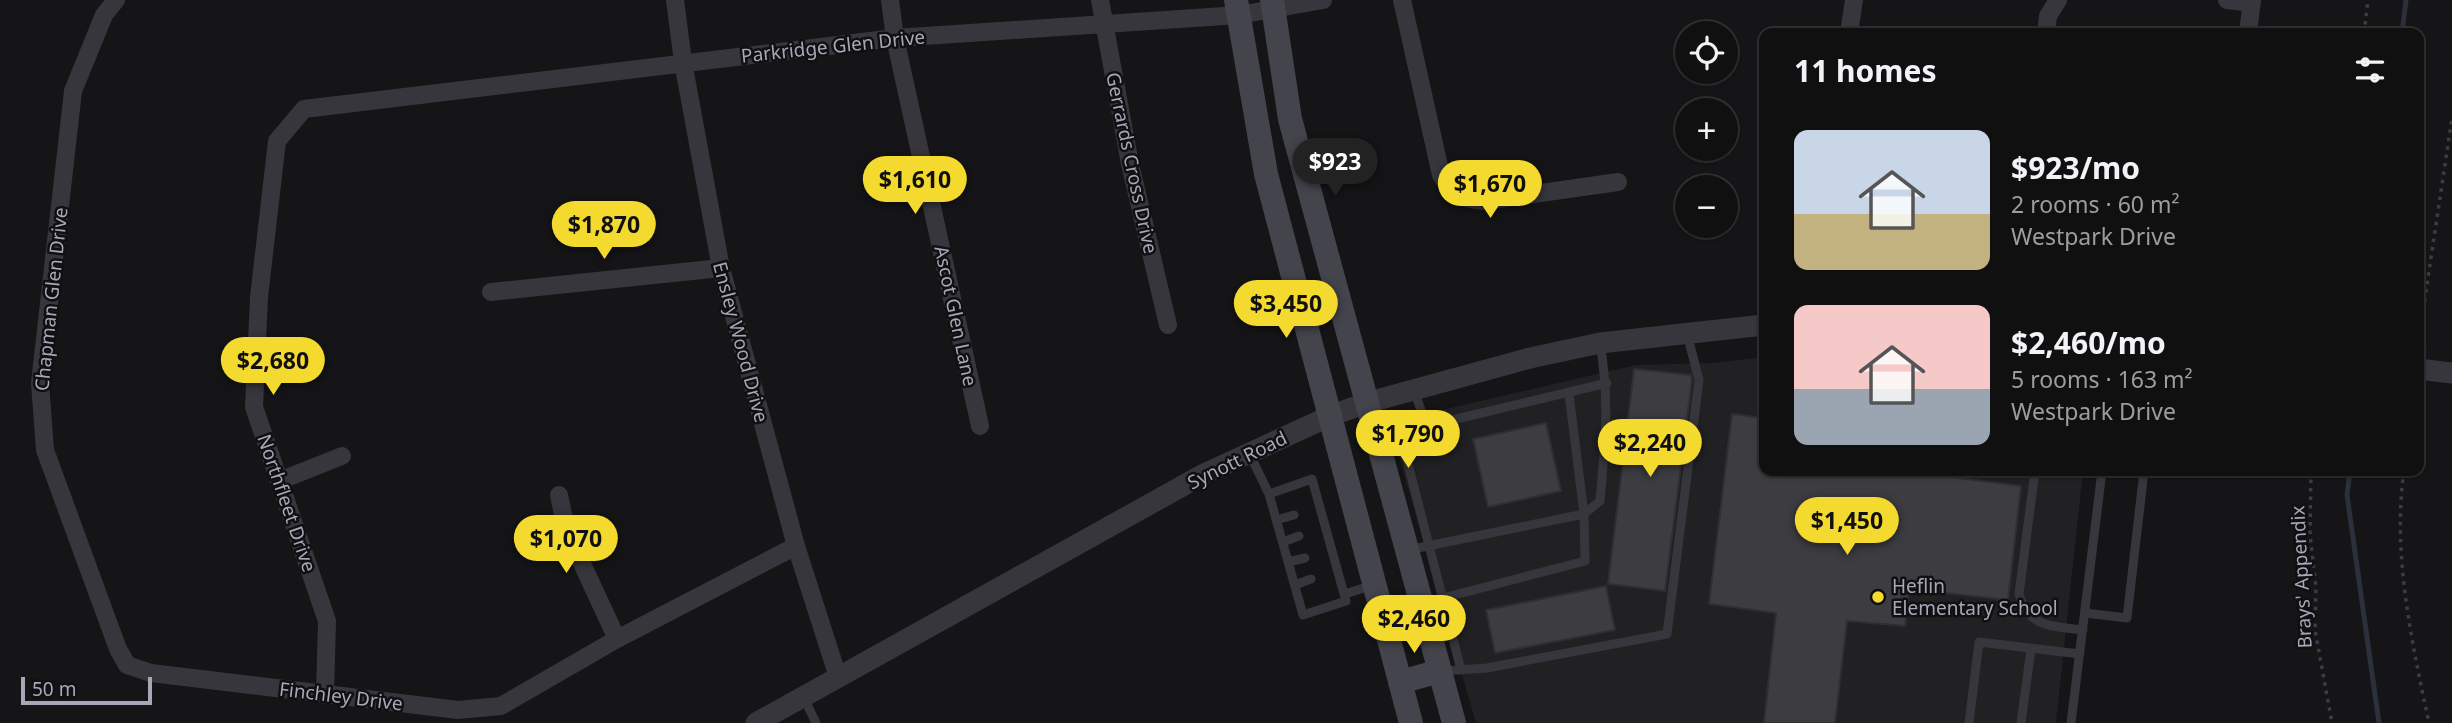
<!DOCTYPE html>
<meta charset="utf-8">
<style>
:root{--surface:#101011;--page:#1e1e1f;--text:#f1f3f6;--muted:#9c9d9f;--line:#303031;--accent:#f4d92f}
body{margin:0;font-family:"Noto Sans",sans-serif;background:var(--page);color:var(--text);height:100vh;display:flex;flex-direction:column;font-size:26px;white-space:nowrap}
*{box-sizing:border-box;margin:0}
p{font-size:23px;color:var(--muted)}
.icon{flex:none;width:38px;height:38px;fill:none;stroke:currentColor;stroke-width:2;stroke-linecap:round;stroke-linejoin:round}
.map{position:relative;flex:1;overflow:hidden}
.side{position:absolute;left:1759px;top:28px;width:665px;height:448px;display:flex;flex-direction:column;background:var(--surface);border-radius:14px;box-shadow:0 2px 5px #0004,0 0 0 2px var(--line)}
.side>*{flex:none}
.controls{position:absolute;left:1675px;top:21px;display:grid;gap:14px}
.controls a{display:grid;place-items:center;width:63px;height:63px;border-radius:50%;background:var(--surface);box-shadow:0 2px 5px #0004,0 0 0 2px var(--line);font-size:35px}
.scale{position:absolute;left:21px;bottom:18px;width:131px;box-sizing:border-box;padding-left:7px;border:4px solid #a6a8b7;border-top:0;font-size:19px;line-height:24px;white-space:nowrap;color:#a6a8b7;-webkit-text-stroke:5px #101012;paint-order:stroke}
.price{position:absolute;translate:-50% -60px;padding:0 16px;border-radius:24px;background:var(--accent);color:#111;font-size:23px;line-height:46px;filter:drop-shadow(0 2px 4px #0008)}
.price::after{content:'';position:absolute;left:50%;top:42px;width:21px;height:16px;margin-left:-10px;background:inherit;clip-path:polygon(0 0,100% 0,50% 100%)}
.price.current{background:#222;color:#fff}
ul{padding:0;list-style:none}
li{display:flex;align-items:center;gap:21px;height:175px;padding:0 35px}
li span{display:grid;place-items:center;flex:none;width:196px;height:140px;border-radius:14px;color:#555}
li>.icon{margin-inline-start:auto}
span .icon{width:84px;height:84px;fill:#fffc;stroke-width:1}
li b{font-size:30px}
h2{display:flex;justify-content:space-between;align-items:center;height:84px;padding:0 35px;font-size:30px}
.map>svg:first-child{display:block}
</style>
<div class="map">
<svg width="2452" height="723" viewBox="0 0 2452 723">
<rect width="100%" height="100%" fill="#151517"/>
<path fill="#212124" d="M1764,357V471H2083L2056,723H1476L1397,450L1416,416L1636,365L1713,363Z"/>
<g fill="none" stroke-linecap="round" stroke-linejoin="round">
<path stroke="#2b303b" stroke-width="5" d="M2402,33L2406,0
M2350,471L2347,495L2379,723"/>
</g>
<path fill="#3c3c41" stroke="#2f2f33" stroke-width="2" d="M1634,369L1691,375L1692,380L1665,591L1608,584Z
M1732,414L1764,418V471H1923V473L2021,486L2008,600L1909,589L1905,626L1847,621L1835,723H1764L1776,613L1709,604Z
M1546,423L1561,491L1488,507L1473,439Z
M1606,586L1615,630L1495,653L1486,610Z"/>
<g fill="none" stroke-linecap="round" stroke-linejoin="round">
<path stroke="#3c3c43" stroke-width="3.5" stroke-dasharray="3.5 5" stroke-linecap="butt" d="M2364,33L2368,0
M2425,351L2420,331L2452,118
M2418,405L2423,389
M2311,471L2310,534L2316,588L2315,630L2332,723
M2404,471C2392,553 2412,643 2429,723"/>
<path stroke="#36363c" stroke-width="9" d="M1414,391L1427,426L1607,383
M1427,426L1406,456L1461,670
M1249,453L1269,494L1303,615L1346,601L1312,479L1269,494
M2035,471L2019,594C2028,628 2053,626 2083,630
M1276,520L1294,515
M1283,542L1299,536
M1408,550L1584,514L1600,501C1605,444 1610,401 1600,343
M1288,562L1305,558
M1295,585L1311,579
M1345,594L1373,585
M1443,598L1585,561L1584,514L1569,394
M2085,613L2127,618L2144,471
M1442,671L1487,668L1667,634L1699,380L1687,334
M804,698L816,723
M1969,723L1979,642L2080,654
M2021,723L2031,649
M2071,723L2102,471"/>
<path stroke="#36363c" stroke-width="18" d="M116,0L104,15L73,91L40,383L45,450L118,649L127,665L151,673L458,710L501,706L617,639L796,546
M675,0L683,62L721,268L796,546L838,677
M890,0L895,38L980,426
M1100,0L1130,164L1168,325
M1402,0L1441,175C1453,195 1461,199 1484,201L1618,182
M2227,0L2252,3
M1849,33L1854,0
M2046,33L2048,16L2058,0
M2248,33L2252,0
M491,292L721,268
M279,481L342,456
M559,495L566,529L617,639
M325,695L327,621L254,407L259,297L277,141L304,109L895,38L1239,15L1323,0"/>
<path stroke="#36363c" stroke-width="21" d="M2418,369L2452,373
M756,723L1204,474L1330,416L1366,403L1530,358L1600,343L1764,325"/>
<path stroke="#44444c" stroke-width="24" d="M1236,0L1266,174L1411,723
M1272,0L1290,119L1454,723
M1400,682L1440,671"/>
</g>
<circle fill="#f4d92f" stroke="#101012" stroke-width="2.5" cx="1878" cy="597" r="7"/>
<g text-anchor="middle" dominant-baseline="central" stroke-width="5" stroke-linejoin="round" paint-order="stroke">
<g font-size="19" fill="#a6a8b7" stroke="#101012">
<text transform="translate(833 46) rotate(-6)">Parkridge Glen Drive</text>
<text transform="translate(1132 163) rotate(78)">Gerrards Cross Drive</text>
<text transform="translate(51 299) rotate(-84)">Chapman Glen Drive</text>
<text transform="translate(956 316) rotate(78)">Ascot Glen Lane</text>
<text transform="translate(741 342) rotate(75)">Ensley Wood Drive</text>
<text transform="translate(1237 460) rotate(-26)">Synott Road</text>
<text transform="translate(287 503) rotate(71)">Northfleet Drive</text>
<text transform="translate(2301 577) rotate(-93)">Brays' Appendix</text>
<text transform="translate(341 696) rotate(7)">Finchley Drive</text>
</g>
<g font-size="19" fill="#a6a8b7" stroke="#101012" text-anchor="start">
<text x="1892" y="586">Heflin<tspan x="1892" dy="22">Elementary School</tspan></text>
</g>
</g>
</svg>
<div class="controls">
<a><svg class="icon" aria-label="locate" viewBox="0 0 24 24"><circle cx="12" cy="12" r="6"/><path d="M12 2v4M12 18v4M2 12h4M18 12h4"/></svg></a>
<a>+</a>
<a>−</a>
</div>
<div class="scale">50 m</div>
<b class="price current" style="left:1335px;top:198px">$923</b>
<b class="price" style="left:915px;top:216px">$1,610</b>
<b class="price" style="left:1490px;top:220px">$1,670</b>
<b class="price" style="left:604px;top:261px">$1,870</b>
<b class="price" style="left:1286px;top:340px">$3,450</b>
<b class="price" style="left:273px;top:397px">$2,680</b>
<b class="price" style="left:1408px;top:470px">$1,790</b>
<b class="price" style="left:1650px;top:479px">$2,240</b>
<b class="price" style="left:1847px;top:557px">$1,450</b>
<b class="price" style="left:566px;top:575px">$1,070</b>
<b class="price" style="left:1414px;top:655px">$2,460</b>
<section class="side">
<h2>11 homes<svg class="icon" aria-label="filters" viewBox="0 0 24 24"><path d="M4 7h16M4 17h16"/><circle cx="9" cy="7" r="2"/><circle cx="15" cy="17" r="2"/></svg></h2>
<ul>
<li><span style="background:linear-gradient(#c9d6e8 60%,#c2b280 0)"><svg class="icon" aria-label="home" viewBox="0 0 24 24"><path d="M3 11l9-7 9 7M6 9v11h12V9"/></svg></span><div><b>$923/mo</b><p>2 rooms · 60 m²</p><p>Westpark Drive</p></div></li>
<li><span style="background:linear-gradient(#f6c9c9 60%,#9aa5b1 0)"><svg class="icon" aria-label="home" viewBox="0 0 24 24"><path d="M3 11l9-7 9 7M6 9v11h12V9"/></svg></span><div><b>$2,460/mo</b><p>5 rooms · 163 m²</p><p>Westpark Drive</p></div></li>
</ul>
</section>
</div>
